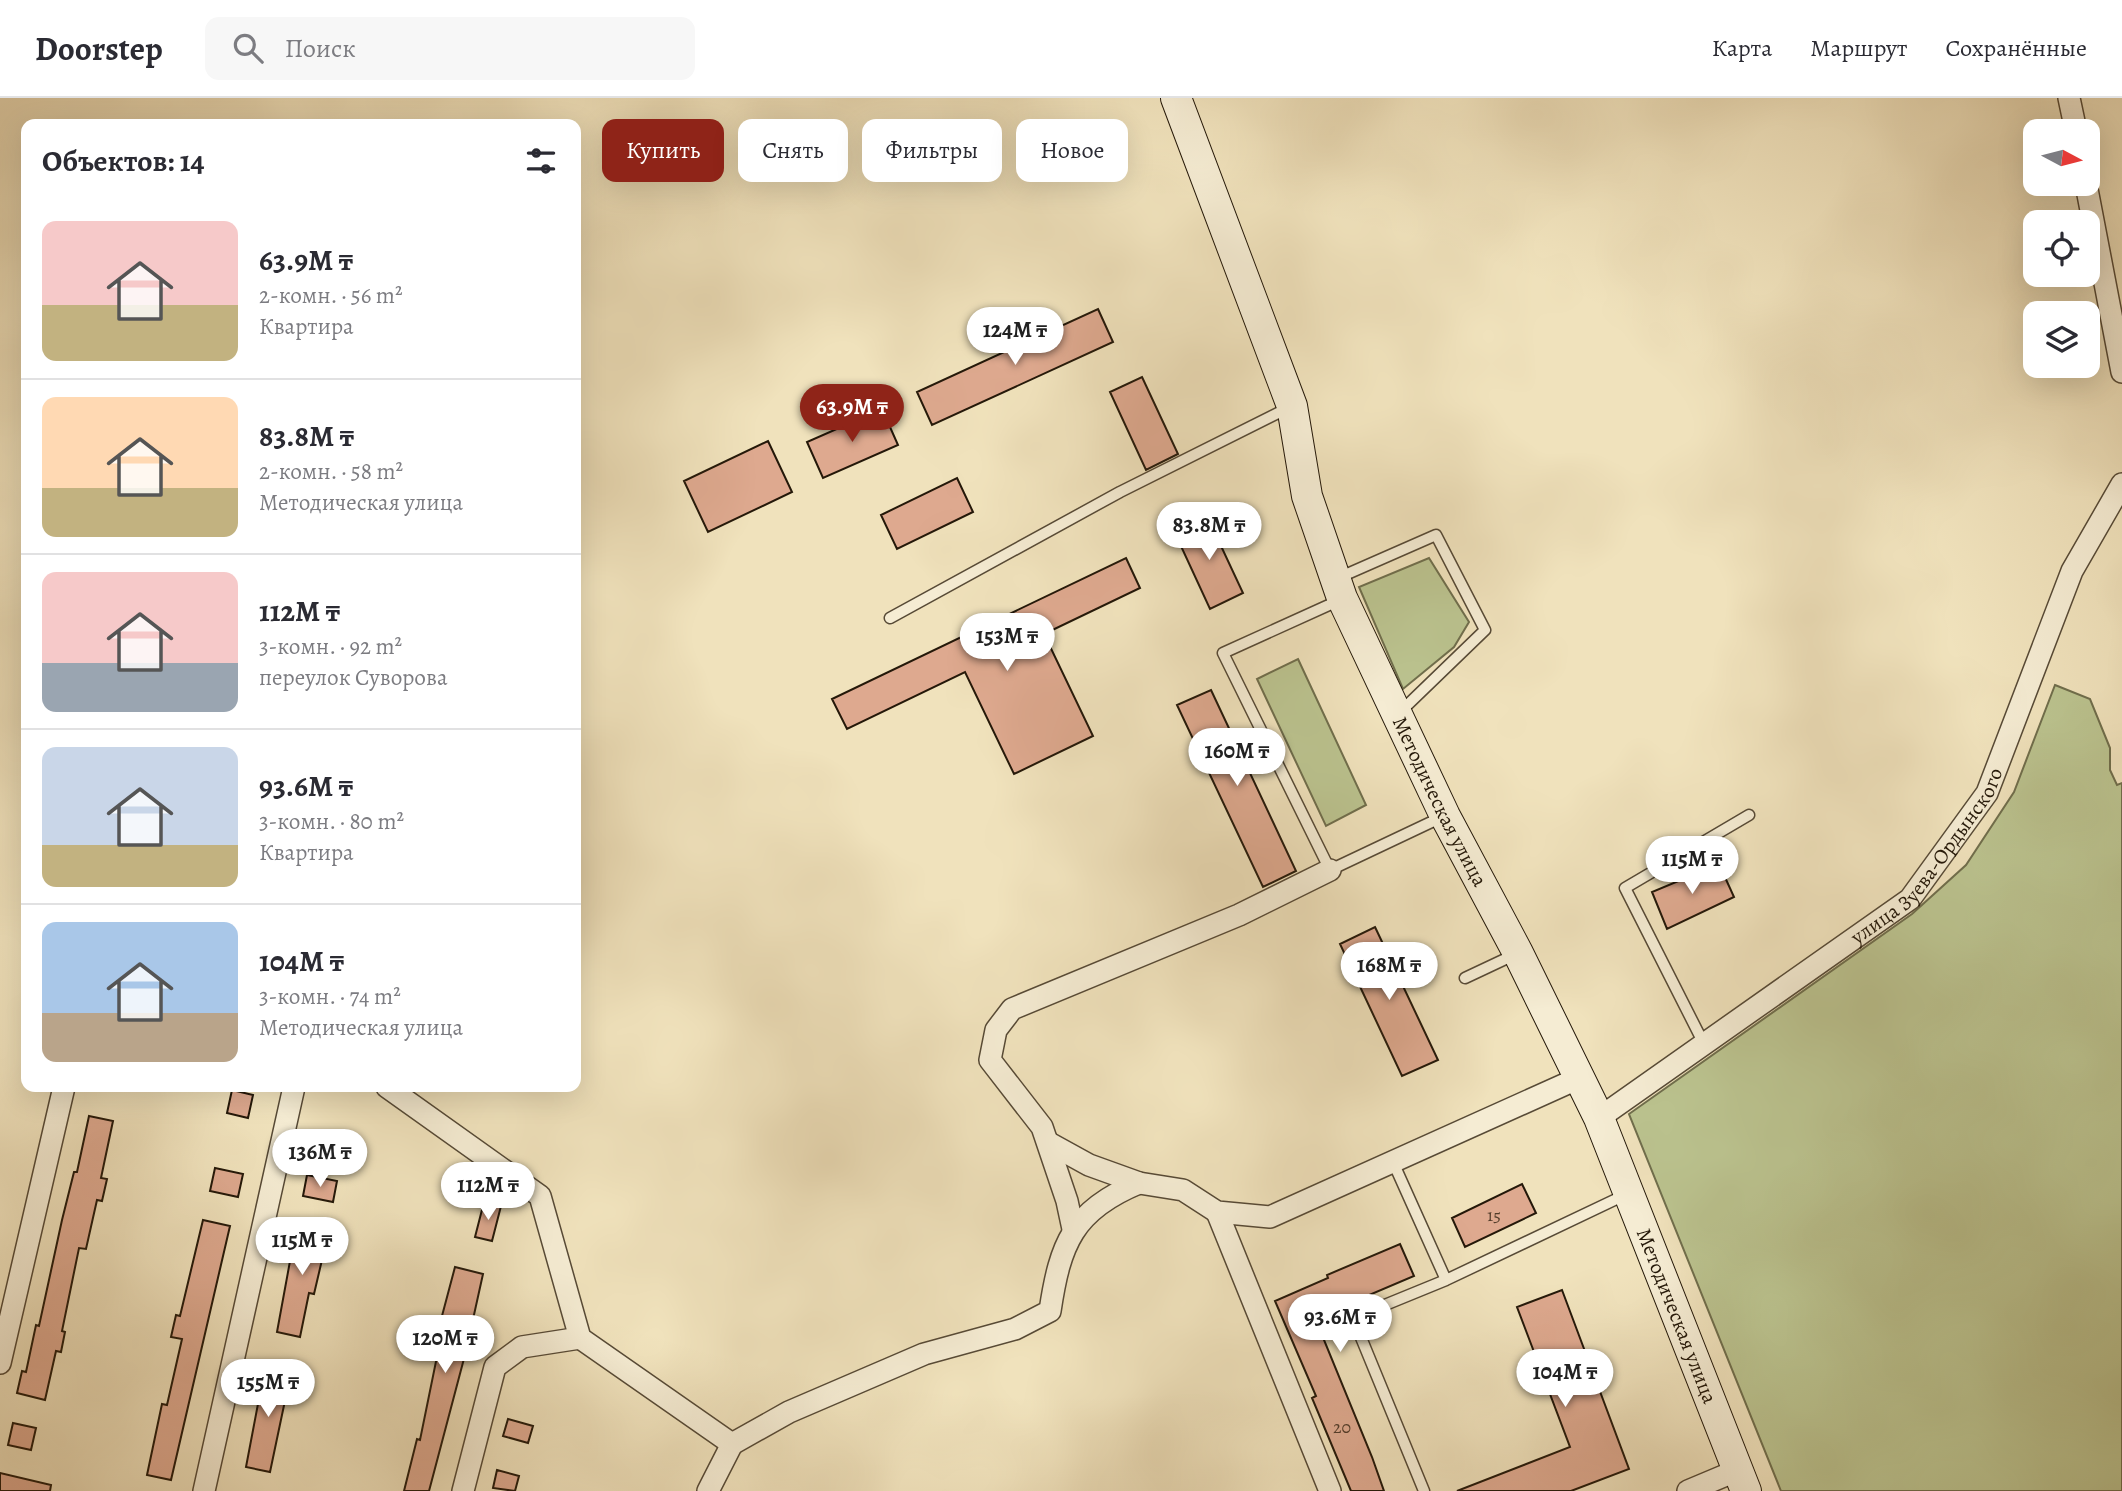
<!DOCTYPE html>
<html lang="ru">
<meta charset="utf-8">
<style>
:root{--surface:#fff;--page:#f7f7f7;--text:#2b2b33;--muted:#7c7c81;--line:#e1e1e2;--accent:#8f2418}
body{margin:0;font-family:Alegreya,serif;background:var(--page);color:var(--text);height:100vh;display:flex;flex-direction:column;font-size:26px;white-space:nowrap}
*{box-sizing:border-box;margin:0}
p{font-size:23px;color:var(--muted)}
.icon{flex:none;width:38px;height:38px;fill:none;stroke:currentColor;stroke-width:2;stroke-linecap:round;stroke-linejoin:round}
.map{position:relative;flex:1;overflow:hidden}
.details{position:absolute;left:21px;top:21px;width:560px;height:973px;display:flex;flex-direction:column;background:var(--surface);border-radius:14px;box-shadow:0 7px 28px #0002}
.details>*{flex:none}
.hud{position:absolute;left:602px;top:21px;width:665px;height:63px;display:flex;gap:14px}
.needle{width:46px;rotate:97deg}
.fabs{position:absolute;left:2023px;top:21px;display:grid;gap:14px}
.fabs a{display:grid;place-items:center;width:77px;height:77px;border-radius:14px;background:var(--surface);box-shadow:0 7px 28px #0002;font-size:35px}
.price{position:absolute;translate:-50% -60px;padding:0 16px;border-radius:24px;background:#fff;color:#222;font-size:23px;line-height:46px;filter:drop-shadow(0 2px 4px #0008)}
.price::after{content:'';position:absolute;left:50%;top:42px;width:21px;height:16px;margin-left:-10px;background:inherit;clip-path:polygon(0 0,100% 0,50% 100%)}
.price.selected{background:var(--accent);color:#fff}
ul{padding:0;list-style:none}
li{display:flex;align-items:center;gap:21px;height:175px;padding:0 21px}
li+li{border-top:2px solid var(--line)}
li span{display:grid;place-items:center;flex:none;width:196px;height:140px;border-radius:14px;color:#555}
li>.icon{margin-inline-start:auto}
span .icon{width:84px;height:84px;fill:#fffc;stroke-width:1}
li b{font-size:30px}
h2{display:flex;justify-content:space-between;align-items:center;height:84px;padding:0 21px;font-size:30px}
.tag{padding:0 24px;border-radius:14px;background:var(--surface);box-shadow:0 7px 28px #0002;font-size:24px;line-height:63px}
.tag.selected{background:var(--accent);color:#fff}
header{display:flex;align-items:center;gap:42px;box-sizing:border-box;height:98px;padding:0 35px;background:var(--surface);border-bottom:2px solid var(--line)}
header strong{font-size:33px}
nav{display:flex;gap:38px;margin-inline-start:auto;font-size:24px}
.search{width:490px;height:63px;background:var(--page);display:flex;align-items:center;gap:18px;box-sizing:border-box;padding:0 24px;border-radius:14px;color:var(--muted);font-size:26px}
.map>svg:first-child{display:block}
</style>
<header>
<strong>Doorstep</strong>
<div class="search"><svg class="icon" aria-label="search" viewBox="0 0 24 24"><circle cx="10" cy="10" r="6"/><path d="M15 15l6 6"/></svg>Поиск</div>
<nav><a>Карта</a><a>Маршрут</a><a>Сохранённые</a></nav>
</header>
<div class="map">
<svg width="2122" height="1393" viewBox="0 0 2122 1393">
<rect width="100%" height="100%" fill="#f0e2bc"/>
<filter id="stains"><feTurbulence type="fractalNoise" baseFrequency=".00286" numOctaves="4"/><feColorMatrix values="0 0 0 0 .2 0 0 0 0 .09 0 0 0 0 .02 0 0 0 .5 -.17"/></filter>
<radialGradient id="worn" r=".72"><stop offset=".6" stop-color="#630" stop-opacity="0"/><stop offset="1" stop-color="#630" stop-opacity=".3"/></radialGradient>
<path fill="#bbc38f" stroke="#706e4c" stroke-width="2" d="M1429,460L1469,524L1454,549L1403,591L1359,489Z
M1298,561L1366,707L1326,728L1257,581Z
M2055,587L2090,601L2110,650V672L2117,687L2122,685V1393H1781L1629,1016L1912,816L1966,767L2014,694Z"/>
<path fill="#dea98f" stroke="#241809" stroke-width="2" d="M1098,211L1113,244L932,327L917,294Z
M1142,279L1178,356L1146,372L1110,294Z
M882,311L898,347L823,380L807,344Z
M768,343L792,394L708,434L684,383Z
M957,380L973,414L897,451L881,417Z
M1207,418L1243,495L1210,511L1174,433Z
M1126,460L1140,490L1044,536L1093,638L1014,676L965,574L847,631L832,601Z
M1211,592L1296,773L1263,789L1177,607Z
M1719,766L1734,799L1667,831L1652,794Z
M1375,829L1438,962L1402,978L1340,846Z
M232,992L253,997L248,1020L227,1015Z
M89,1018L113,1023L101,1080L107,1081L102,1103L97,1102L86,1151L79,1150L62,1233L65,1234L61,1254L56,1253L45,1302L17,1295L22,1273L26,1274L36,1227L39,1228L62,1122L74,1074H77Z
M215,1070L243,1076L238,1099L210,1093Z
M307,1077L337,1083L333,1104L303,1098Z
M1522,1086L1536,1115L1465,1149L1452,1120Z
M484,1104L501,1108L492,1143L475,1139Z
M203,1122L230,1128L171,1382L147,1377L162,1306L167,1307L182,1241L171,1239L176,1217L180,1218Z
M297,1125L329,1132L314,1196L309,1195L300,1239L277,1234Z
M1400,1146L1414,1178L1315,1220L1372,1359L1384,1393H1351L1312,1300L1316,1298L1275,1203L1328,1180L1327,1177Z
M455,1169L483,1176L466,1253L429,1393H404L417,1341L420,1342L442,1234L438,1233Z
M1562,1192L1629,1371L1571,1393H1457L1570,1349L1517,1209Z
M265,1269L291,1274L270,1374L246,1369Z
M508,1321L533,1328L528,1345L503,1338Z
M13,1325L36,1330L31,1352L8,1347Z
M497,1372L519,1378L515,1393L493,1390Z
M0,1375L51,1387L50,1393H0Z"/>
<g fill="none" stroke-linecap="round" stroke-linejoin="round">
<g stroke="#574a36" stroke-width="13">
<path id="lane" d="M1338,480L1436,437L1485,532L1398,616
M1340,502L1223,555L1330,772L1442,719
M890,520L1120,394L1290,309
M1465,880L1516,856
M1704,946L1625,790L1749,717
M1393,1064L1446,1182
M1424,1393L1353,1220L1446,1182L1627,1096"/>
</g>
<g stroke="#574a36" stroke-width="24">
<g id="street">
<path d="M2069,0L2076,33"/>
<path d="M2086,86L2122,274"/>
<path d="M387,989L540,1098L580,1240L732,1346"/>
<path id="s1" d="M1599,1020L1910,801L1987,695L2072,473L2122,386"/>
<path d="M1049,1045L1089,1067L1139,1085L1183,1092L1217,1114L1270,1119L1579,980"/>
<path d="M1217,1114L1330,1393"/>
<path d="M1073,1131L1067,1103L1042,1029L990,962L996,932L1012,911L1239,817L1330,772"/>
<path d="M0,1265L64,989"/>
<path d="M732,1346L789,1314L924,1256L1015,1231L1050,1213C1060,1146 1073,1112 1139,1085"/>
<path d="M204,1393L294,989"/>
<path d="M463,1393L495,1269L522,1249L580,1240"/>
<path d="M708,1393L732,1346"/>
<path d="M1688,1393L1738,1372"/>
</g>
</g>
<g stroke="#241809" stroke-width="32">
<g id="secondary">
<path id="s2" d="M1176,0L1292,308L1307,398L1342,500L1445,718L1518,855L1599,1020L1746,1393"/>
</g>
</g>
<use href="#lane" stroke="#f5ecd3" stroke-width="10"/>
<use href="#street" stroke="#f5ecd3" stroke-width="21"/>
<use href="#secondary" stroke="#f5ecd3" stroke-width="30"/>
</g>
<g text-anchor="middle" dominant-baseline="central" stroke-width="6" stroke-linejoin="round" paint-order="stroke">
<g font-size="18" fill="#523c2a">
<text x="1494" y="1117">15</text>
<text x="1342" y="1329">20</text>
</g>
<g font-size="21" fill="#241809" stroke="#f5ecd3">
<text stroke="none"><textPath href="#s2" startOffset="754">Методическая улица</textPath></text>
<text stroke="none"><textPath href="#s1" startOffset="424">улица Зуева-Ордынского</textPath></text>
<text stroke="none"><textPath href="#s2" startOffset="1321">Методическая улица</textPath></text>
</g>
</g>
<rect width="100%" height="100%" filter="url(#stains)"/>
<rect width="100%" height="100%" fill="url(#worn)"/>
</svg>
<div class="fabs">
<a><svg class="needle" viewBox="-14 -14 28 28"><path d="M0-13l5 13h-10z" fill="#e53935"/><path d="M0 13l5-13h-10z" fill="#7c7c81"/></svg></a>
<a><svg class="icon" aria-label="locate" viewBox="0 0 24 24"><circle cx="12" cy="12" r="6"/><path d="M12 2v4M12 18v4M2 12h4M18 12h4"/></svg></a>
<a><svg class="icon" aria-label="layers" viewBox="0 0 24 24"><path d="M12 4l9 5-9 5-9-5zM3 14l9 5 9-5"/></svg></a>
</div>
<b class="price" style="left:1015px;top:269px">124M ₸</b>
<b class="price selected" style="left:852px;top:346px">63.9M ₸</b>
<b class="price" style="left:1209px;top:464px">83.8M ₸</b>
<b class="price" style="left:1007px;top:575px">153M ₸</b>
<b class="price" style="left:1237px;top:690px">160M ₸</b>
<b class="price" style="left:1692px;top:798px">115M ₸</b>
<b class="price" style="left:1389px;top:904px">168M ₸</b>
<b class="price" style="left:320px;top:1091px">136M ₸</b>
<b class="price" style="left:488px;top:1124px">112M ₸</b>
<b class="price" style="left:302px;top:1179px">115M ₸</b>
<b class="price" style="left:1340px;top:1256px">93.6M ₸</b>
<b class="price" style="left:445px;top:1277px">120M ₸</b>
<b class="price" style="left:1565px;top:1311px">104M ₸</b>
<b class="price" style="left:268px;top:1321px">155M ₸</b>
<div class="hud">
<a class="tag selected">Купить</a>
<a class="tag">Снять</a>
<a class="tag">Фильтры</a>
<a class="tag">Новое</a>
</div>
<section class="details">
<h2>Объектов: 14<svg class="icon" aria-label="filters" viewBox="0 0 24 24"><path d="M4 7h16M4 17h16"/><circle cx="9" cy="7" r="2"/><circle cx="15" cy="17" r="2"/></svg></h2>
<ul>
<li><span style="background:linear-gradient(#f6c9c9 60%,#c2b280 0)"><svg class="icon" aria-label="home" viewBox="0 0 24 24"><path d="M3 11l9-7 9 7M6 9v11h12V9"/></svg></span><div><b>63.9M ₸</b><p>2-комн. · 56 m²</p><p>Квартира</p></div></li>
<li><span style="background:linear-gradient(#ffd9b3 65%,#c2b280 0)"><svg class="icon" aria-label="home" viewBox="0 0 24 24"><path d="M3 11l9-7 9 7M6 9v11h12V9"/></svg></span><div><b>83.8M ₸</b><p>2-комн. · 58 m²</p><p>Методическая улица</p></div></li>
<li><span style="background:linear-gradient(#f6c9c9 65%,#9aa5b1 0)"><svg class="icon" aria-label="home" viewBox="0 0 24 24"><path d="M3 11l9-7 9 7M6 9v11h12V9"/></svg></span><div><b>112M ₸</b><p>3-комн. · 92 m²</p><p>переулок Суворова</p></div></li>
<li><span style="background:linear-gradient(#c9d6e8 70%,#c2b280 0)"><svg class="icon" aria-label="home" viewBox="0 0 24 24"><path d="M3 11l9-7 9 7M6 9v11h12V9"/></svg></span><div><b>93.6M ₸</b><p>3-комн. · 80 m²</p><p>Квартира</p></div></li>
<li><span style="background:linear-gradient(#a9c7e8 65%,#b9a48a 0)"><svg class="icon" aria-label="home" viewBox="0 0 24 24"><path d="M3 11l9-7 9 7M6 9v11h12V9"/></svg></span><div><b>104M ₸</b><p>3-комн. · 74 m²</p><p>Методическая улица</p></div></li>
</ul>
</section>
</div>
